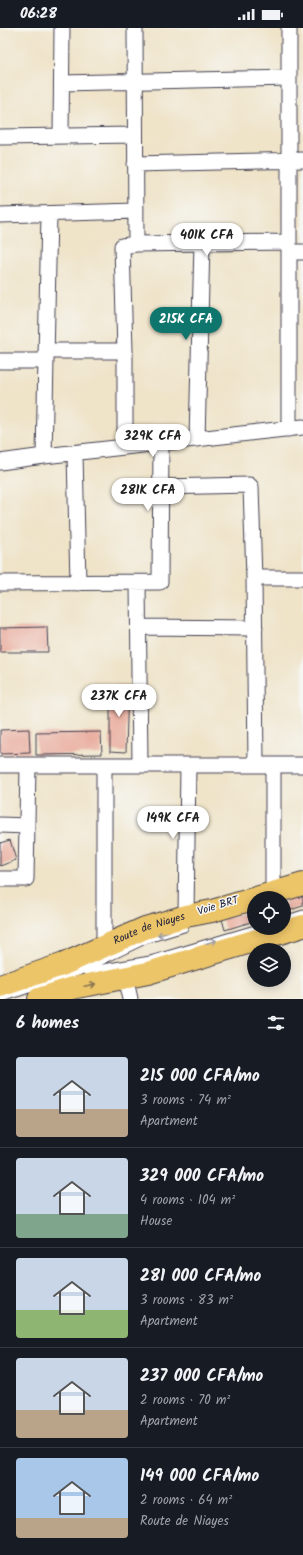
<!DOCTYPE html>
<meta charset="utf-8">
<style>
:root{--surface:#171b24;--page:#20242c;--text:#f1f3f6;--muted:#9ea1a6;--line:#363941;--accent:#0f766e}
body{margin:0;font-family:Kalam,sans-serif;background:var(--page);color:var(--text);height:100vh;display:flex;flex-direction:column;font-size:15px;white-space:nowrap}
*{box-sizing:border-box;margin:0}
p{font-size:13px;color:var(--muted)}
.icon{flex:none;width:22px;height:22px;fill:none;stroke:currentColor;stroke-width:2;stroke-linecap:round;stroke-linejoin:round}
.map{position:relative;height:971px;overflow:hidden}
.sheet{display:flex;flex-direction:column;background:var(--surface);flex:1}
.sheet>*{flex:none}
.tools{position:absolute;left:247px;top:863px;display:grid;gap:8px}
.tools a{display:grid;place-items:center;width:44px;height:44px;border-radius:50%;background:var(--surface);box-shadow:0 2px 10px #0003;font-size:20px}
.price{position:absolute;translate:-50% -34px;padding:0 9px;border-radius:14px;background:#fff;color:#222;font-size:13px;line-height:26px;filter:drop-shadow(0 1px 2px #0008)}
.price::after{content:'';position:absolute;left:50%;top:24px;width:12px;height:9px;margin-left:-6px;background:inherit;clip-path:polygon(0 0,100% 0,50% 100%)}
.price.current{background:var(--accent);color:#fff}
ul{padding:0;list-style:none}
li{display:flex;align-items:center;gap:12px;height:100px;padding:0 16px}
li+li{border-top:1px solid var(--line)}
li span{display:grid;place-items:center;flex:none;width:112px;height:80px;border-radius:4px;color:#555}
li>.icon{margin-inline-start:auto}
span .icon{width:48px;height:48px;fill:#fffc;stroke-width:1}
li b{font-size:17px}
h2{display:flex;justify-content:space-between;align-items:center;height:48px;padding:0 16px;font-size:17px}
.status{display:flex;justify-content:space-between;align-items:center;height:28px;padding:0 20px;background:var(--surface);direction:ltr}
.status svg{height:11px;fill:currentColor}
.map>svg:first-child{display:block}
</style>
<div class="status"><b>06:28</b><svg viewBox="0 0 49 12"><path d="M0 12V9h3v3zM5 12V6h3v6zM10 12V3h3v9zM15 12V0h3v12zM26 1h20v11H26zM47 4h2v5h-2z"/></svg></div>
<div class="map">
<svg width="303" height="971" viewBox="0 0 303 971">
<rect width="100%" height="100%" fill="#f6f6f2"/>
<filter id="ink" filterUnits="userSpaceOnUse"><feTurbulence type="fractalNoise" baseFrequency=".025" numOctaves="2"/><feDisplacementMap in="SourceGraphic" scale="8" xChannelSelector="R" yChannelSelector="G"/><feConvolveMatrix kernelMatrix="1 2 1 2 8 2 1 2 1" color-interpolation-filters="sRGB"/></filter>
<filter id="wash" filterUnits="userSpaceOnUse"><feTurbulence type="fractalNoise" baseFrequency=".012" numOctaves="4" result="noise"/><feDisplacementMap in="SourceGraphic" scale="16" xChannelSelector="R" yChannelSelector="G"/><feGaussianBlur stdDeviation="0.9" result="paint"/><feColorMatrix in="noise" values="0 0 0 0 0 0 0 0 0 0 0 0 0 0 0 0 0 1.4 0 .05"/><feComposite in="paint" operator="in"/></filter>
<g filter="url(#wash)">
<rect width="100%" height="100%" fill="#efe3c8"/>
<g id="blocks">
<path fill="#e9aa9b" d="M47,599L48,624H0V600Z
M128,658L126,724L110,723V659Z
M29,701L30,725L0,726V702Z
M101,704L102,726L36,727V705Z
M10,812L16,832L0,838V815Z
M303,867V878L284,884V873Z
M254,882V893L225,902L222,891Z"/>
</g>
</g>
<g filter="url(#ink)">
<use href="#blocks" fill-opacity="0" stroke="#413f50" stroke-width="1"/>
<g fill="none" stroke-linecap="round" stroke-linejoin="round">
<g stroke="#413f50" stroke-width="9">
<path id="service" d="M284,892L303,886
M86,943L150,932L258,900
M0,971L78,944L145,912L184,900"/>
</g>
<g stroke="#413f50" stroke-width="17">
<path id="minor" d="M135,0L136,216
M289,0V401
M62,55L289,50
M61,108L62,0
M0,109L135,107
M135,136L303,132
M0,187L136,183
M289,224H303
M46,323H125
M0,333H46
M197,411L202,216
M125,419V323L122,218L136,216L289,214
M75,425L78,555
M44,428L49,186
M0,434L44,428L303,399
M162,459L249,457L251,459L254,550L256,737
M254,550H303
M0,555L160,554L161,415
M138,555L140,737
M139,599L255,600
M0,737H303
M273,737V864
M0,797L27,798
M0,851H26L28,737
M186,888L188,737
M104,919V737
M125,949L130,971"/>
</g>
<g stroke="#413f50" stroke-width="24">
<g id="primary">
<path id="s1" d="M0,958L64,936L145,900L186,888L212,883L303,856"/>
<path d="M39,971L73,960L148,945L303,898"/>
</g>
</g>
<use href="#service" stroke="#fff" stroke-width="7"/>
<use href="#minor" stroke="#fff" stroke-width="15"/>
<use href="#primary" stroke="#edc569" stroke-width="22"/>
</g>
<defs><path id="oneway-shaft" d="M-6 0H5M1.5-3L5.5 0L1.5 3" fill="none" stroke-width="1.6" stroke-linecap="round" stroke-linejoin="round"/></defs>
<g stroke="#9c9ca7">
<use href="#oneway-shaft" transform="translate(163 906) rotate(163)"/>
<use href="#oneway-shaft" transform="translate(211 914) rotate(-17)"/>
</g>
<use stroke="#887452" href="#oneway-shaft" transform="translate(90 957) rotate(-12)"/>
</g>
<g text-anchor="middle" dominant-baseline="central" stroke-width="3" stroke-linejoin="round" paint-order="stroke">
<g font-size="11" fill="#22223b" stroke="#f6f6f2">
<text transform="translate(218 878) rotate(-17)">Voie BRT</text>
<text stroke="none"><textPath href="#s1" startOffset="160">Route de Niayes</textPath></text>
</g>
</g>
</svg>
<div class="tools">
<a><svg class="icon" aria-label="locate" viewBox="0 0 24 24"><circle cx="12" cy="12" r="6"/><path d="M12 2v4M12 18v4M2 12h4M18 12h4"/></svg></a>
<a><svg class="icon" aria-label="layers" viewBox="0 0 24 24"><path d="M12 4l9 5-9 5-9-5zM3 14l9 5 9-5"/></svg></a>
</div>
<b class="price" style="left:207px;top:229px">401K CFA</b>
<b class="price current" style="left:186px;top:313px">215K CFA</b>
<b class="price" style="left:153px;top:430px">329K CFA</b>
<b class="price" style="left:148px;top:484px">281K CFA</b>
<b class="price" style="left:119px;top:690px">237K CFA</b>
<b class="price" style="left:173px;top:812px">149K CFA</b>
</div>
<section class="sheet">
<h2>6 homes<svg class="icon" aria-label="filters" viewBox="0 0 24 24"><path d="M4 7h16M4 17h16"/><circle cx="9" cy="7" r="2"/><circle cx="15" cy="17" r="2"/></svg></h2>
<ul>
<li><span style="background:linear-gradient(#c9d6e8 65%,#b9a48a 0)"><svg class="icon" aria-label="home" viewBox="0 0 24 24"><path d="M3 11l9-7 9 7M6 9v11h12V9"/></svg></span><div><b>215 000 CFA/mo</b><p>3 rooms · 74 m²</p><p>Apartment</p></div></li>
<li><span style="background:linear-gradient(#c9d6e8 70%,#7fa58c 0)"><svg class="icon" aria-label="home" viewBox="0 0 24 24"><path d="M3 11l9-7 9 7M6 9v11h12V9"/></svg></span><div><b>329 000 CFA/mo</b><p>4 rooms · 104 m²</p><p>House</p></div></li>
<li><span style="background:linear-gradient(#c9d6e8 65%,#8fb573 0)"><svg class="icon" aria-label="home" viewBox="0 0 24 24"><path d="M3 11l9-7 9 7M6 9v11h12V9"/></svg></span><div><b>281 000 CFA/mo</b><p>3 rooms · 83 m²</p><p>Apartment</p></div></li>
<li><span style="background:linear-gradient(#c9d6e8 65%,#b9a48a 0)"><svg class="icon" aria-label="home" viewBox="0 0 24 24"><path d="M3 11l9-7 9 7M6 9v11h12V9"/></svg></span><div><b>237 000 CFA/mo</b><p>2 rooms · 70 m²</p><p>Apartment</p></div></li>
<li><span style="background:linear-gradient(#a9c7e8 75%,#b9a48a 0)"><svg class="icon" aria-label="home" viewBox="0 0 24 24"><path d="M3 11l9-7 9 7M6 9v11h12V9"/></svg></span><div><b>149 000 CFA/mo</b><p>2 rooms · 64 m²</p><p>Route de Niayes</p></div></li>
</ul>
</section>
